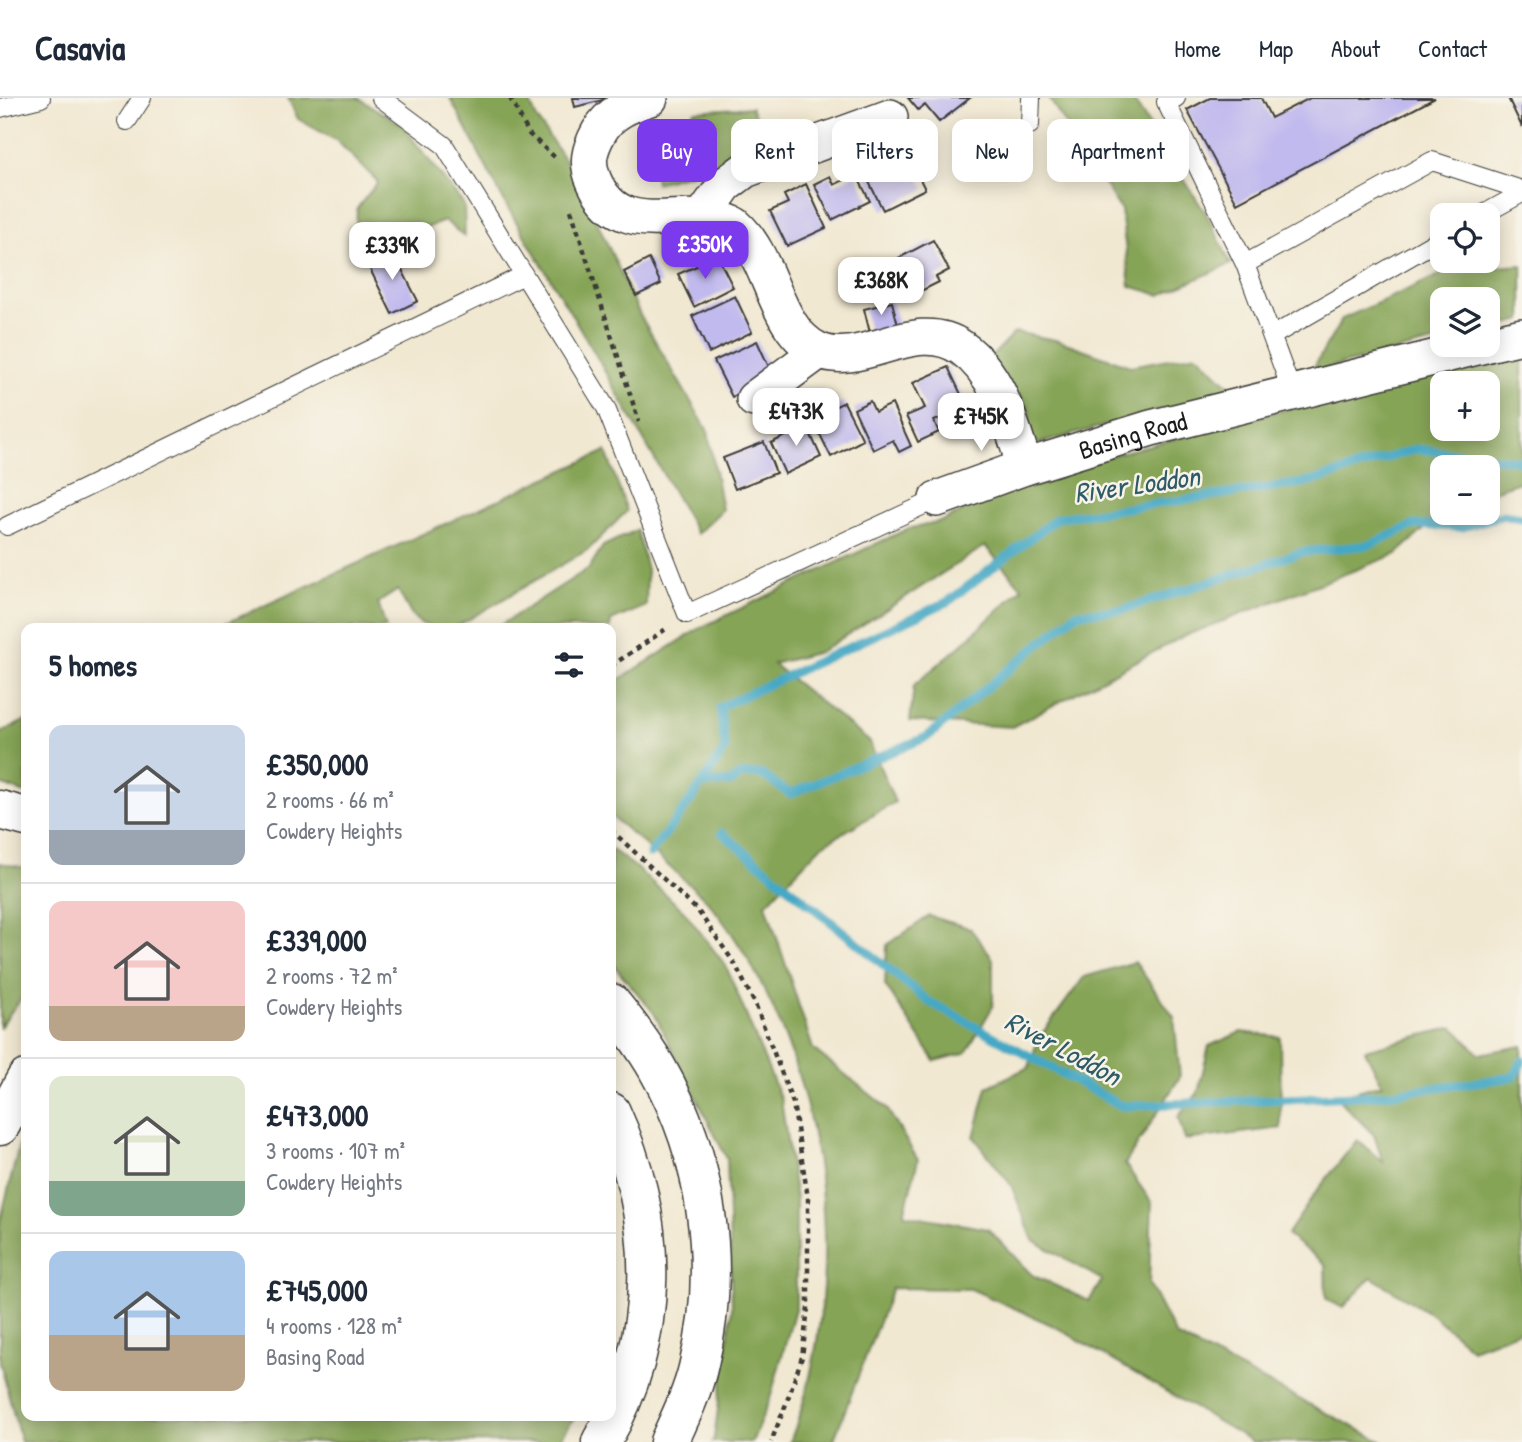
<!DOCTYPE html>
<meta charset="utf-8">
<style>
:root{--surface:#fff;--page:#f2f2f3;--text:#1f2937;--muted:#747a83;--line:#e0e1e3;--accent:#7c3aed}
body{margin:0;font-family:"Patrick Hand",sans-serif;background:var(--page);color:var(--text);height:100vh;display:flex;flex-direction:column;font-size:26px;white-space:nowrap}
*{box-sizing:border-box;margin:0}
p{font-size:23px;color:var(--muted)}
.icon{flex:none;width:38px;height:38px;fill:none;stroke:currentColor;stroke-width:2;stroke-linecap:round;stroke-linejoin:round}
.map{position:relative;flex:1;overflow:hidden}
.details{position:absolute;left:21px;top:525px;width:595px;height:798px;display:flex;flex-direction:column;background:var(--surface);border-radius:14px;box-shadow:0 4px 18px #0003}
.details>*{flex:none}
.top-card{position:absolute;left:637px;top:21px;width:665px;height:63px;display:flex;gap:14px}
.fabs{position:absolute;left:1430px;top:105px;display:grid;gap:14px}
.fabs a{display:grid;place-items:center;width:70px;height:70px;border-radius:14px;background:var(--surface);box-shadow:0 4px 18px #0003;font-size:35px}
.price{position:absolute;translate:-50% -60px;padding:0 16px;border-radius:14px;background:#fff;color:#222;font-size:23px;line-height:46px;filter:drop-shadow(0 2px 4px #0008)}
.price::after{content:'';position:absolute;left:50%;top:42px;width:21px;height:16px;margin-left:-10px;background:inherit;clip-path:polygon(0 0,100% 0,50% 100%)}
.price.active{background:var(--accent);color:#fff}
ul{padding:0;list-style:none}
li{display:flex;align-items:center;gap:21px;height:175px;padding:0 28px}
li+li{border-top:2px solid var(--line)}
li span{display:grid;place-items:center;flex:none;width:196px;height:140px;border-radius:14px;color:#555}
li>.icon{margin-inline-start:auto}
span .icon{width:84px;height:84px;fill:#fffc;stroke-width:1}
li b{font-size:30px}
h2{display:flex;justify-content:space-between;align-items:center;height:84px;padding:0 28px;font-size:30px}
.pill{padding:0 24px;border-radius:14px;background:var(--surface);box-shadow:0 4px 18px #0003;font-size:24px;line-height:63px}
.pill.active{background:var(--accent);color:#fff}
header{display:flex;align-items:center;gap:42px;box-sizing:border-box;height:98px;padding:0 35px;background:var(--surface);border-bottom:2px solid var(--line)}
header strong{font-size:33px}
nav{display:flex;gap:38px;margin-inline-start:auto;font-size:24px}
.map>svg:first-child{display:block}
</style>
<header>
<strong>Casavia</strong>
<nav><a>Home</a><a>Map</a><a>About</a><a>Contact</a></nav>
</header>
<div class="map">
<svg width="1522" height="1344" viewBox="0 0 1522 1344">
<rect width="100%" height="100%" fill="#f7f3e8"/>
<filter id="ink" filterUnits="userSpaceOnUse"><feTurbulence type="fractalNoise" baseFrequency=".0143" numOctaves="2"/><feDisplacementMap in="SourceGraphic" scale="14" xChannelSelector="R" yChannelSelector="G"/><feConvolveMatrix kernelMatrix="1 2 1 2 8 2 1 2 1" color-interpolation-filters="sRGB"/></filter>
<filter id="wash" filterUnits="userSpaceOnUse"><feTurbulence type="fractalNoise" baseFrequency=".00686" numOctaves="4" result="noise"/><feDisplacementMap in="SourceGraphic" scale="28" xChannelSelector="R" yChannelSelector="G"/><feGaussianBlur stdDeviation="1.57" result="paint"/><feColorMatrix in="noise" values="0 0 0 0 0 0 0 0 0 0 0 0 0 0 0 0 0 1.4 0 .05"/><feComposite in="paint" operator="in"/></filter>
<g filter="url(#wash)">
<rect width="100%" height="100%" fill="#f1e8d1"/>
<path fill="#86a457" stroke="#51603a" stroke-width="2" fill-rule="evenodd" d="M288,0H358L401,26L464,107L465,139L445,123L395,141L367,161L355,154L357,110L378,84L337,43L298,21Z
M450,0H528L537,21L576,78L640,217L708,333L722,412L697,436L594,254L505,105Z
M1049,0H1132L1208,119L1231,166L1160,197L1130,188L1121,112Z
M751,9L763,37L735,64L656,85L651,51L695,13Z
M1522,167V222L1488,231V201H1442V242L1311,274L1342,221L1451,172Z
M1015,234L1060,243L1130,268L1197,256L1234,292L1034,347L991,259Z
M1522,249V383L1488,395V369H1442V415L1397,456L1184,538L1012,629L910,623L914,587L960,548L1022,490L985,448L820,554L773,566L869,643L895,704L821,748L766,806L813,951L886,1009L918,1062L904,1116L988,1131L1032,1177L1089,1203L1102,1182L1033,1142L1011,1087L974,1039L987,989L1029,969L1038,941L1084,879L1135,864L1174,919L1180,979L1125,1066L1152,1105L1149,1186L1176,1238L1383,1344H1253L1054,1228L971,1191L892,1190L833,1344H790C856,1173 825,950 710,806C702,797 692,789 683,781C659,759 635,738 611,718V587L700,530L907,431L943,423L1029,379ZM1442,285H1488V331H1442Z
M606,353L627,413L589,451L454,530C415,530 415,524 398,492L378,505L386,530H215Z
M637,432L647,472L646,508L611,523L610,530H496L589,470L603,448Z
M26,622V695L0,686V635Z
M611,751L634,768L684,813L726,868L781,1002L796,1101V1207L770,1301L752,1344H712L714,1340L732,1210L727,1061L654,915L611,864Z
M0,765L26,770V894L0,929Z
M929,818L970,830L993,861V908L966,955L935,963L885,887L887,847Z
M1453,929L1479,956L1522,948V1232L1472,1251L1434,1218L1371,1179L1343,1210L1326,1201L1325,1166L1287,1137L1316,1094L1357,1042L1383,1064L1374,1037L1336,999L1382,986L1365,952Z
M1241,934L1280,939L1281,1030L1185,1042L1178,1019L1198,995L1209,948Z
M26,1035V1318H576L558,1344H21L0,1264V1124L20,1044Z"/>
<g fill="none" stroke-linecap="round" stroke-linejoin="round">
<path stroke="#44a8c4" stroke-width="9" d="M702,686L732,684L739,677L761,676L790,696L927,639L1077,515L1122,512L1302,454L1369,447L1414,427L1462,429L1503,417L1522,420
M722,735L928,903L1122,1008L1378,997L1514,979L1522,963
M650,756L691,702L725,651L720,609L949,503L1057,420L1310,384L1416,351L1522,363"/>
</g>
<g id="blocks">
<path fill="#c1baee" d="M573,0H607V1L575,9Z
M908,0H970L939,24L925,7L918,12Z
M1210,0H1261L1271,20L1310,0H1435L1237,105L1187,12Z
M1508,0H1522V29Z
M904,50L925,91L883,112L865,76L883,70L880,62Z
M856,76L870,103L832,122L814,86L830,78L834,87Z
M806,86L826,130L787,148L770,113L788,105L784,97Z
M933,142L949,172L936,179L939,184L913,197L895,162Z
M392,152L418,203L392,216L367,165Z
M718,159L733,189L694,209L678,176Z
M649,161L661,186L636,198L624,174Z
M735,198L752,234L709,255L692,218Z
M892,204L898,227L870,235L864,211Z
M757,243L774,280L732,299L714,263Z
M948,269L967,309L934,323L939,334L918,344L906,318L925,310L913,285Z
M870,303L875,314L892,306L911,348L899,354L893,342L873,352L854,311Z
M844,304L863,342L831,359L812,320Z
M804,322L821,359L785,376L771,345L792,335L789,329Z
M764,344L776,375L735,391L723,360Z"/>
</g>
</g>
<g filter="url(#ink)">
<use href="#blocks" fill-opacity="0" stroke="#3c3b37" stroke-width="2"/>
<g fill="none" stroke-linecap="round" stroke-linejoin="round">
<g stroke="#3c3b37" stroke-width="20">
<path id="service" d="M381,0L444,47L606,310L687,516L937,401
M1176,0L1166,4L1245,166L1292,294
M0,10L41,0
M127,23L142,0
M1030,27L1031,0
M1482,117L1522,95
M1245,166L1432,63L1522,92
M1272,238L1442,140
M7,428L524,177"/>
</g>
<g stroke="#3c3b37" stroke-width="38">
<g id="minor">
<path d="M650,0C629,7 610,14 599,34C589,52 586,65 594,83C619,140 671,112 715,121C722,122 729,123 735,127C773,160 773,231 818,252C862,272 915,217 962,250C1000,277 1011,327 1025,369"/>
<path d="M703,118L725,87L745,72L890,19"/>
<path d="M1488,246L1522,238"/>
<path d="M754,301L819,253"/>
<path id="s1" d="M937,401L1025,369L1151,330L1485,247"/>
</g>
</g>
<g stroke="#3c3b37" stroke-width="41">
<path id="trunk" d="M0,712L26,719
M611,905C628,926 644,947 657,970C708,1059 723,1170 698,1270C692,1295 680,1320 669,1344
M0,1028L26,981
M601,1344C662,1241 660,1121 611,1014"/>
</g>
<path stroke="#3c3b37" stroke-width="4.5" stroke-dasharray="5 5" stroke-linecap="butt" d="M510,0L529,36L558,62
M571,112L639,324
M611,568L669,529
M611,732L698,813L735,866L756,908L793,1005L808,1100V1210L802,1259L786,1306L771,1344"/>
<use href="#service" stroke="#fff" stroke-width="18"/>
<use href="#minor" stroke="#fff" stroke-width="35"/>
<use href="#trunk" stroke="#fff" stroke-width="38"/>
</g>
</g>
<g text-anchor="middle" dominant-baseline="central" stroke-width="5" stroke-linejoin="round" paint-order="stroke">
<g font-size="26" fill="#1c1c1c" stroke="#f7f3e8">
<text stroke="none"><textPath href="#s1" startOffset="206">Basing Road</textPath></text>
</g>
<g font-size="28" font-style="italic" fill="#2e5b68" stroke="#f7f3e8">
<text transform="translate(1137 386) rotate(-8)">River Loddon</text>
<text transform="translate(1063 950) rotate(28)">River Loddon</text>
</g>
</g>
</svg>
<div class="fabs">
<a><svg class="icon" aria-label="locate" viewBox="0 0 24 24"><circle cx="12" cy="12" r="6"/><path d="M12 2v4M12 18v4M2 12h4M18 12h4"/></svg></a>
<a><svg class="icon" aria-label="layers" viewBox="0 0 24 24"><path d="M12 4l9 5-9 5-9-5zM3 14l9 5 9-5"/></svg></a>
<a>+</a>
<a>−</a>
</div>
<b class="price active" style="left:705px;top:183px">£350K</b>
<b class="price" style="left:392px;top:184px">£339K</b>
<b class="price" style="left:881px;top:219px">£368K</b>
<b class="price" style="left:796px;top:350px">£473K</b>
<b class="price" style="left:981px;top:355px">£745K</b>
<div class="top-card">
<a class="pill active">Buy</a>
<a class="pill">Rent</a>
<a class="pill">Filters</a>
<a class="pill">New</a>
<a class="pill">Apartment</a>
</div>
<section class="details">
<h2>5 homes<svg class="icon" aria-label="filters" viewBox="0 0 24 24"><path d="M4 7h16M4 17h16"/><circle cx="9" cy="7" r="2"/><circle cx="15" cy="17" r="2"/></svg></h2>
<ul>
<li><span style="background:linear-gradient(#c9d6e8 75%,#9aa5b1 0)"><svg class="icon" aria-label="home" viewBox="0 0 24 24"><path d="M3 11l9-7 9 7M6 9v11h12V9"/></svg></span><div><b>£350,000</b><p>2 rooms · 66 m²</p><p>Cowdery Heights</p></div></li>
<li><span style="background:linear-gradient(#f6c9c9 75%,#b9a48a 0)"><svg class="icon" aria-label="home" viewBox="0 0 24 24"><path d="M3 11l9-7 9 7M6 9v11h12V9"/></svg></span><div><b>£339,000</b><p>2 rooms · 72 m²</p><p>Cowdery Heights</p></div></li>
<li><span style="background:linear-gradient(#dfe7d0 75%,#7fa58c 0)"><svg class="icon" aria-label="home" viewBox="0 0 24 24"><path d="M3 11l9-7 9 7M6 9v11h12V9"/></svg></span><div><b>£473,000</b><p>3 rooms · 107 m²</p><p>Cowdery Heights</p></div></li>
<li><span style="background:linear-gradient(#a9c7e8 60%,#b9a48a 0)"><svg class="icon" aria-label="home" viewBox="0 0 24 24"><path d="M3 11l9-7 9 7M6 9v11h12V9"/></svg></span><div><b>£745,000</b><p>4 rooms · 128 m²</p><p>Basing Road</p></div></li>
</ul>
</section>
</div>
